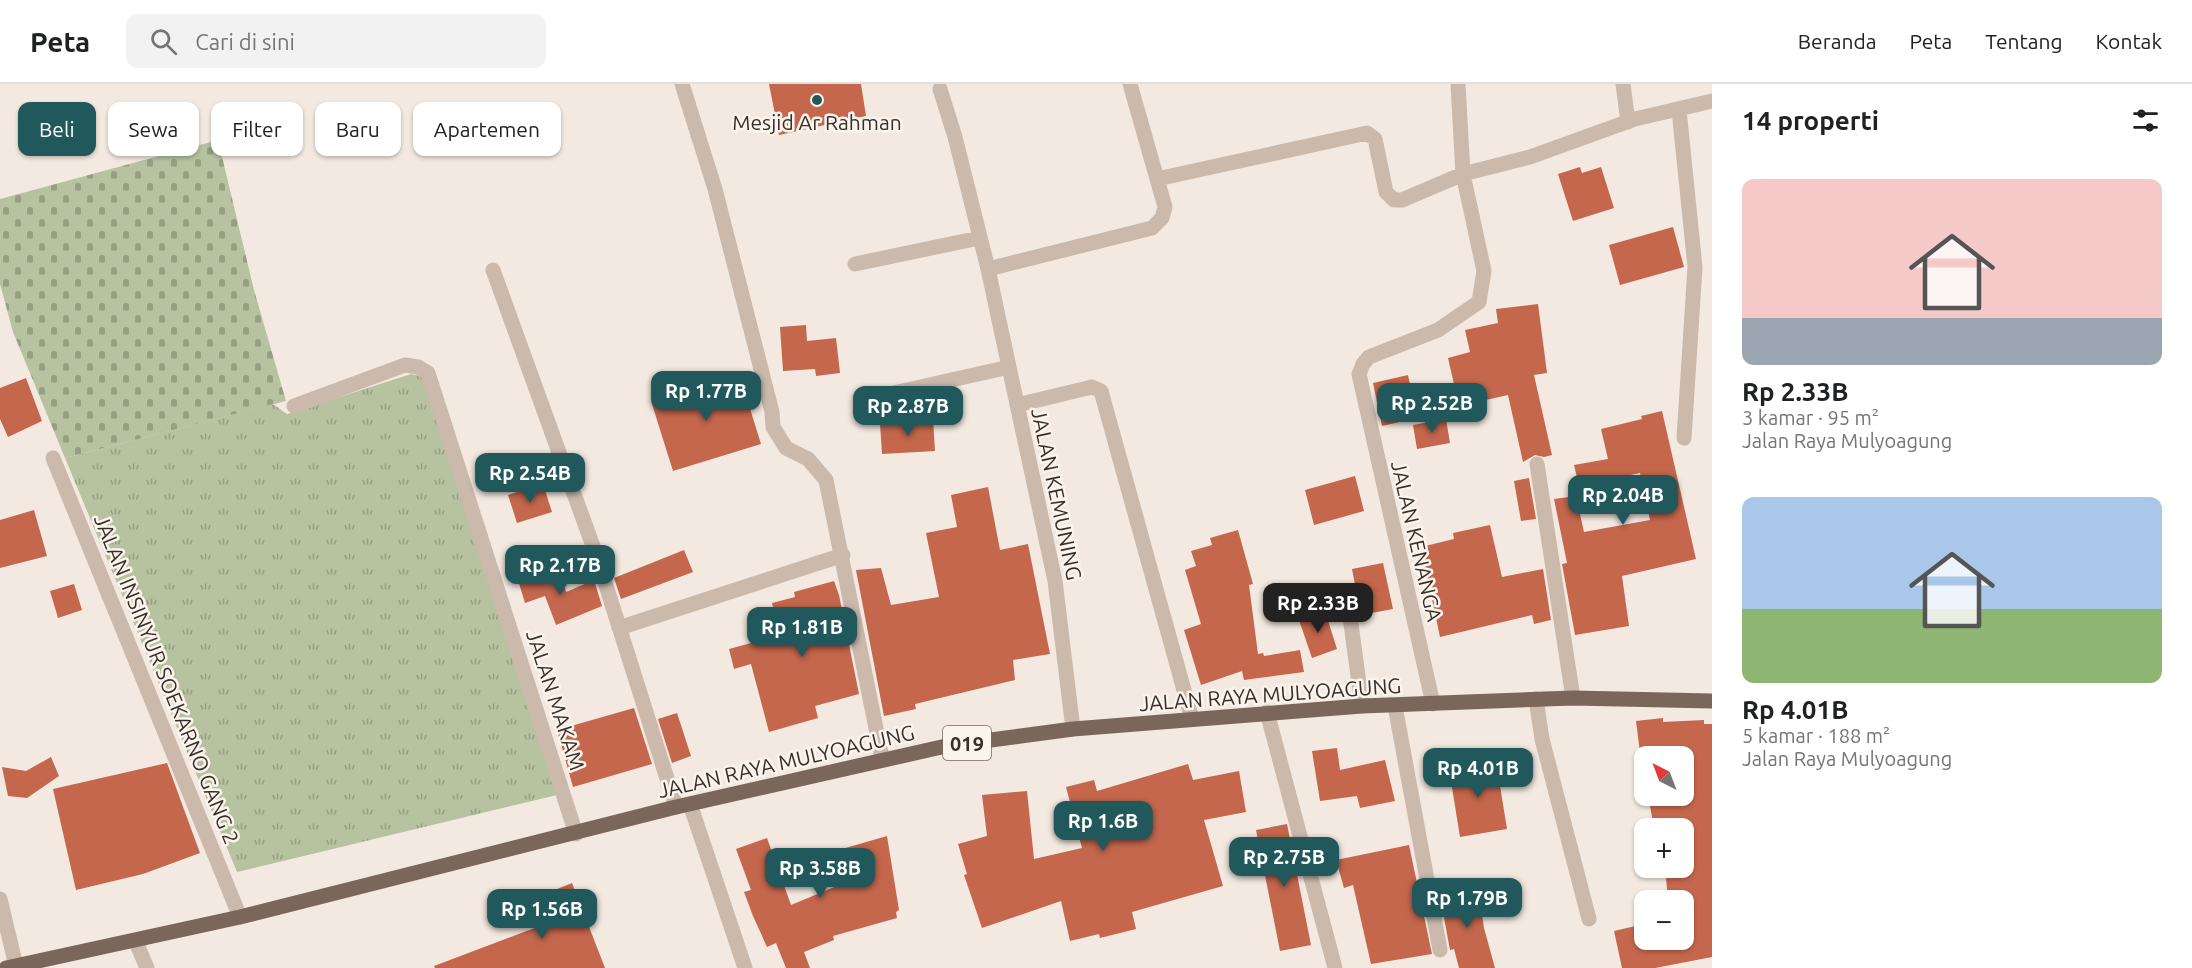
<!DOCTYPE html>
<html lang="id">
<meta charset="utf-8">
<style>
:root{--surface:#fff;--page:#f2f2f2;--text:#202124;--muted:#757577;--line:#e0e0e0;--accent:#20585b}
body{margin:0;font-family:Ubuntu,sans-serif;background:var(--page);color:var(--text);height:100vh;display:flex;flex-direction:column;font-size:22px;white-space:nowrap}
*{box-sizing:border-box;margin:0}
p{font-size:20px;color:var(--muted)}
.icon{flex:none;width:33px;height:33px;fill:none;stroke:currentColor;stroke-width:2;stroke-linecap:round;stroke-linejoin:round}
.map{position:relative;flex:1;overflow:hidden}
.drawer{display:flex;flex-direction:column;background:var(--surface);width:480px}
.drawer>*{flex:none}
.banner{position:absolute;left:18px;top:18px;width:570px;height:54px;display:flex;gap:12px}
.needle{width:39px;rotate:318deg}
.fabs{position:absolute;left:1634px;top:662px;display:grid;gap:12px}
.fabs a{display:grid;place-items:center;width:60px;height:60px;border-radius:12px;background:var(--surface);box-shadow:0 2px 4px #0004;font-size:30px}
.price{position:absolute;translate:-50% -51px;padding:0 14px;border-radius:12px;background:var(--accent);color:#fff;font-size:20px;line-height:39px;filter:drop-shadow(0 2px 3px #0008)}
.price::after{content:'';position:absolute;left:50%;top:36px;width:18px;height:14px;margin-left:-9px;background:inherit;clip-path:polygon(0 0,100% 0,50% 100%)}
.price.current{background:#222;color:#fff}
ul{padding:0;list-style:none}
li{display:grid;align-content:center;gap:12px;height:318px;padding:0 30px}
li span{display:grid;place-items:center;height:186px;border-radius:12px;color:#555}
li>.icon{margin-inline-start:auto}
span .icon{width:108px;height:108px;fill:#fffc;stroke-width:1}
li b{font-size:26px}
h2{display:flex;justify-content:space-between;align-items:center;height:72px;padding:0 30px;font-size:26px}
.pill{padding:0 21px;border-radius:12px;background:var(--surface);box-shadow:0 2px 4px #0004;font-size:21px;line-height:54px}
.pill.current{background:var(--accent);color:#fff}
header{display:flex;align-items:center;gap:36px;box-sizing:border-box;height:84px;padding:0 30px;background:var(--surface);border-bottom:2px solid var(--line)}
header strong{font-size:28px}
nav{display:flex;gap:33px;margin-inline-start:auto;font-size:21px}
.search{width:420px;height:54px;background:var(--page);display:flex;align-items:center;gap:15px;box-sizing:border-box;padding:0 21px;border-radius:12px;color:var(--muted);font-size:22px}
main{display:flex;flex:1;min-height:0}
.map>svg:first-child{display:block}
</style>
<header>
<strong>Peta</strong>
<div class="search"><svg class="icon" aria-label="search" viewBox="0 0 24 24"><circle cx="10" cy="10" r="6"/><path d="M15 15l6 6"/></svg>Cari di sini</div>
<nav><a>Beranda</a><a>Peta</a><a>Tentang</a><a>Kontak</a></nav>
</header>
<main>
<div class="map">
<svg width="1712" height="884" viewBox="0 0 1712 884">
<defs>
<pattern id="cemetery-stones" width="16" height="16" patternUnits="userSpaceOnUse" patternTransform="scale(1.5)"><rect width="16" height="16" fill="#b7c2a0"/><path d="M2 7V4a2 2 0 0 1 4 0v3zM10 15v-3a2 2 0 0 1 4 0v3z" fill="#969e83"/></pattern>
<pattern id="park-tufts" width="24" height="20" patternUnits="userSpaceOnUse" patternTransform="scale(1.5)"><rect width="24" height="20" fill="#b7c2a0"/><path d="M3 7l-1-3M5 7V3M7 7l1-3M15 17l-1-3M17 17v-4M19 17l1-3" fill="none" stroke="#969e83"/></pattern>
</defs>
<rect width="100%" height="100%" fill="#f3e9e0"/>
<path fill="url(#cemetery-stones)" d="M218,56L254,206L286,317L65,374L13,248L0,200V115Z"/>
<path fill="url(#park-tufts)" d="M411,290L423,293L557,711L237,788L65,374L273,320L287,330Z"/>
<path fill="#c4674d" d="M769,0H861L866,32L779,51Z
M1580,83L1582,89L1601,83L1614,124L1573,137L1558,90Z
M1673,143L1684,183L1620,201L1609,161Z
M1538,220L1547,289L1534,291L1552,371L1544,373L1535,371L1523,378L1508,311L1459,322L1448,274L1470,268L1465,246L1498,239L1496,225Z
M806,241L807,257L836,254L840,289L816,292L815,285L783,287L780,243Z
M739,289L761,360L673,387L651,317Z
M1408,291L1417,334L1382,342L1373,299Z
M26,294L42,337L8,353L0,335V304Z
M1662,327L1696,475L1622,492L1629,542L1575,551L1562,480L1567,479L1554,415L1576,412L1584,448L1650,436L1640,389L1579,402L1574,381L1608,375L1601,345L1642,335L1641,332Z
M933,335L935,367L882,370L880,339Z
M1446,335L1450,359L1417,365L1413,341Z
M1355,392L1364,427L1314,441L1305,406Z
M1529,394L1536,435L1521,437L1514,397Z
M543,400L552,428L517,439L508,411Z
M988,403L1000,466L1028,460L1050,570L1013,576L1015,596L915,620L916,625L884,632L856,486L881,484L891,521L939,513L926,449L957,443L951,411Z
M34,426L47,472L0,484V436Z
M1490,441L1502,493L1543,485L1551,536L1534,540L1532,531L1440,553L1421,463L1454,455L1453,449Z
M1238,446L1253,500L1249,501L1258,570L1263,569L1264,572L1300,566L1304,588L1244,596L1242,587L1201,601L1184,546L1201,540L1185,486L1196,482L1191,467L1212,461L1210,454Z
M684,466L693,488L621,515L614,494Z
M1383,479L1393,525L1361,531L1352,485Z
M553,484L557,499L563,497L566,508L594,496L602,522L556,541L545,512L525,519L518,496Z
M834,497L839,511L859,610L815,622L818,634L769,648L751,580L734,585L729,565L780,551L772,519L795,513L794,508Z
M74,500L82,526L58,534L50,507Z
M1325,527L1337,565L1312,574L1299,536Z
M634,624L652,680L573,703L557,646Z
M677,629L691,672L672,679L658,635Z
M1663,634V638L1704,636V640H1712V873L1655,884H1622L1614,847L1644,840V855H1683V816H1668L1665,783H1683V744H1654L1648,711H1683V672H1644L1642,684L1636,637Z
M1337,664L1340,686L1385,676L1395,717L1360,724L1357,712L1320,717L1312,667Z
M51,673L59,692L27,714L8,712L2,683L26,687Z
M1496,677L1507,745L1460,753L1449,685Z
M167,679L200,769L143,790L76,806L53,705Z
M1188,680L1193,696L1239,687L1246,728L1204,736L1223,802L1132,828L1136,845L1100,854L1099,850L1070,857L1061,817L982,844L964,791L967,790L958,760L987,752L982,711L1027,707L1034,775L1082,764L1066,703L1094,696L1097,707Z
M1287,740L1311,861L1280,867L1256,746Z
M887,752L899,826L896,828L897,834L833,852L834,856L804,868L810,884H786L776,859L767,863L753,832L744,808L751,806L736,765L767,754L791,821L844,799L835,767Z
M1409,761L1432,870L1371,880L1353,801L1344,804L1336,776Z
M572,799L605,884H435L434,882L540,842L530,816Z
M1478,804L1484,844L1495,884H1459L1454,865L1450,866L1440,812Z"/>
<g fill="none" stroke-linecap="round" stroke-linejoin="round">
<path stroke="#cbb9ac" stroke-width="15" d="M682,0L715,105L772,328L773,343L786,364L808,375L826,396L882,674
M1623,0L1628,38
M940,5L955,53L988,185L1055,497L1073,645
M1679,26L1695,183L1684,354
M1157,95L1367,49L1375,55L1386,108L1394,116H1402L1463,90L1530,73L1635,35L1712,17
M855,180L979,154
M988,185L1152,144L1162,134L1165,123L1130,0
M493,186L598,476L676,723
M867,315L1009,283
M1017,321L1092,303L1101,307L1192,635
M294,322L405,281L418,283L428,289L576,750
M53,374L240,833
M1537,380L1573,614
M1347,510L1362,622
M619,544L843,471
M1536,615L1542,655L1589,835
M1433,620L1359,290L1363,280L1369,273L1438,246L1479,218L1484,187L1463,90L1458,0
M1395,622L1440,866
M1267,628L1335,884
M690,720L745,884
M0,815L16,882
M136,858L147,884"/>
<path stroke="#7b665c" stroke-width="15" d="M6,884L240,833L676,723L946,662L1073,645L1362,622L1573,614L1712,617"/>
</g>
<circle fill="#20585b" stroke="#faf4ed" stroke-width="2" cx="817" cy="16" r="6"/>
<g text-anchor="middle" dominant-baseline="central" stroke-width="5" stroke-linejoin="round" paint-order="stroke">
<rect fill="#faf4ed" stroke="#736a64" stroke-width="1.5" x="943" y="642" width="48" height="34" rx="4.5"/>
<g font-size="20" font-weight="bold" fill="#392f2a">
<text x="967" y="659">019</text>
</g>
<g font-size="21" fill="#392f2a" stroke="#faf4ed">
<text x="817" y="38">Mesjid Ar Rahman</text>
</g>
<g font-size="21" fill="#392f2a" stroke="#faf4ed">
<text transform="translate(1057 410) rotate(78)">JALAN KEMUNING</text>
<text transform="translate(1417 457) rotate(77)">JALAN KENANGA</text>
<text transform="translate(167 595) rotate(68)">JALAN INSINYUR SOEKARNO GANG 2</text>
<text transform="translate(1270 610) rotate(-4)">JALAN RAYA MULYOAGUNG</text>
<text transform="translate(556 616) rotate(72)">JALAN MAKAM</text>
<text transform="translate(786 677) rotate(-13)">JALAN RAYA MULYOAGUNG</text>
</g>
</g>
</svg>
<div class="fabs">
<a><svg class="needle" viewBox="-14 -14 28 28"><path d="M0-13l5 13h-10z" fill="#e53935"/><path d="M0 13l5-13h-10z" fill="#757577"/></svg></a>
<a>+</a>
<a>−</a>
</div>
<b class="price" style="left:706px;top:338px">Rp 1.77B</b>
<b class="price" style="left:1432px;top:350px">Rp 2.52B</b>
<b class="price" style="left:908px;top:353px">Rp 2.87B</b>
<b class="price" style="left:530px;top:420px">Rp 2.54B</b>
<b class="price" style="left:1623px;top:442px">Rp 2.04B</b>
<b class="price" style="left:560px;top:512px">Rp 2.17B</b>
<b class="price current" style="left:1318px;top:550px">Rp 2.33B</b>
<b class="price" style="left:802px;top:574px">Rp 1.81B</b>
<b class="price" style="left:1478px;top:715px">Rp 4.01B</b>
<b class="price" style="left:1103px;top:768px">Rp 1.6B</b>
<b class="price" style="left:1284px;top:804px">Rp 2.75B</b>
<b class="price" style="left:820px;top:815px">Rp 3.58B</b>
<b class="price" style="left:1467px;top:845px">Rp 1.79B</b>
<b class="price" style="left:542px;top:856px">Rp 1.56B</b>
<div class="banner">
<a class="pill current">Beli</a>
<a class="pill">Sewa</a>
<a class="pill">Filter</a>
<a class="pill">Baru</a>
<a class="pill">Apartemen</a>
</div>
</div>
<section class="drawer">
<h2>14 properti<svg class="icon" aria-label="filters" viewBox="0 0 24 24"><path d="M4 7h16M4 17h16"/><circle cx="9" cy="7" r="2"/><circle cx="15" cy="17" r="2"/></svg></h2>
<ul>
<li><span style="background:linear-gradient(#f6c9c9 75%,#9aa5b1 0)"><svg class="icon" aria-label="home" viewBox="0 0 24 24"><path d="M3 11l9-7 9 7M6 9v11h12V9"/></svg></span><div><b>Rp 2.33B</b><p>3 kamar · 95 m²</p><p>Jalan Raya Mulyoagung</p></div></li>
<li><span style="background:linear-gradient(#a9c7e8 60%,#8fb573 0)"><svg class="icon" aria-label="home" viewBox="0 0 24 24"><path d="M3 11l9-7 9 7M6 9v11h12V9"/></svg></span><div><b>Rp 4.01B</b><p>5 kamar · 188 m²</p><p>Jalan Raya Mulyoagung</p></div></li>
</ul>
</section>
</main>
